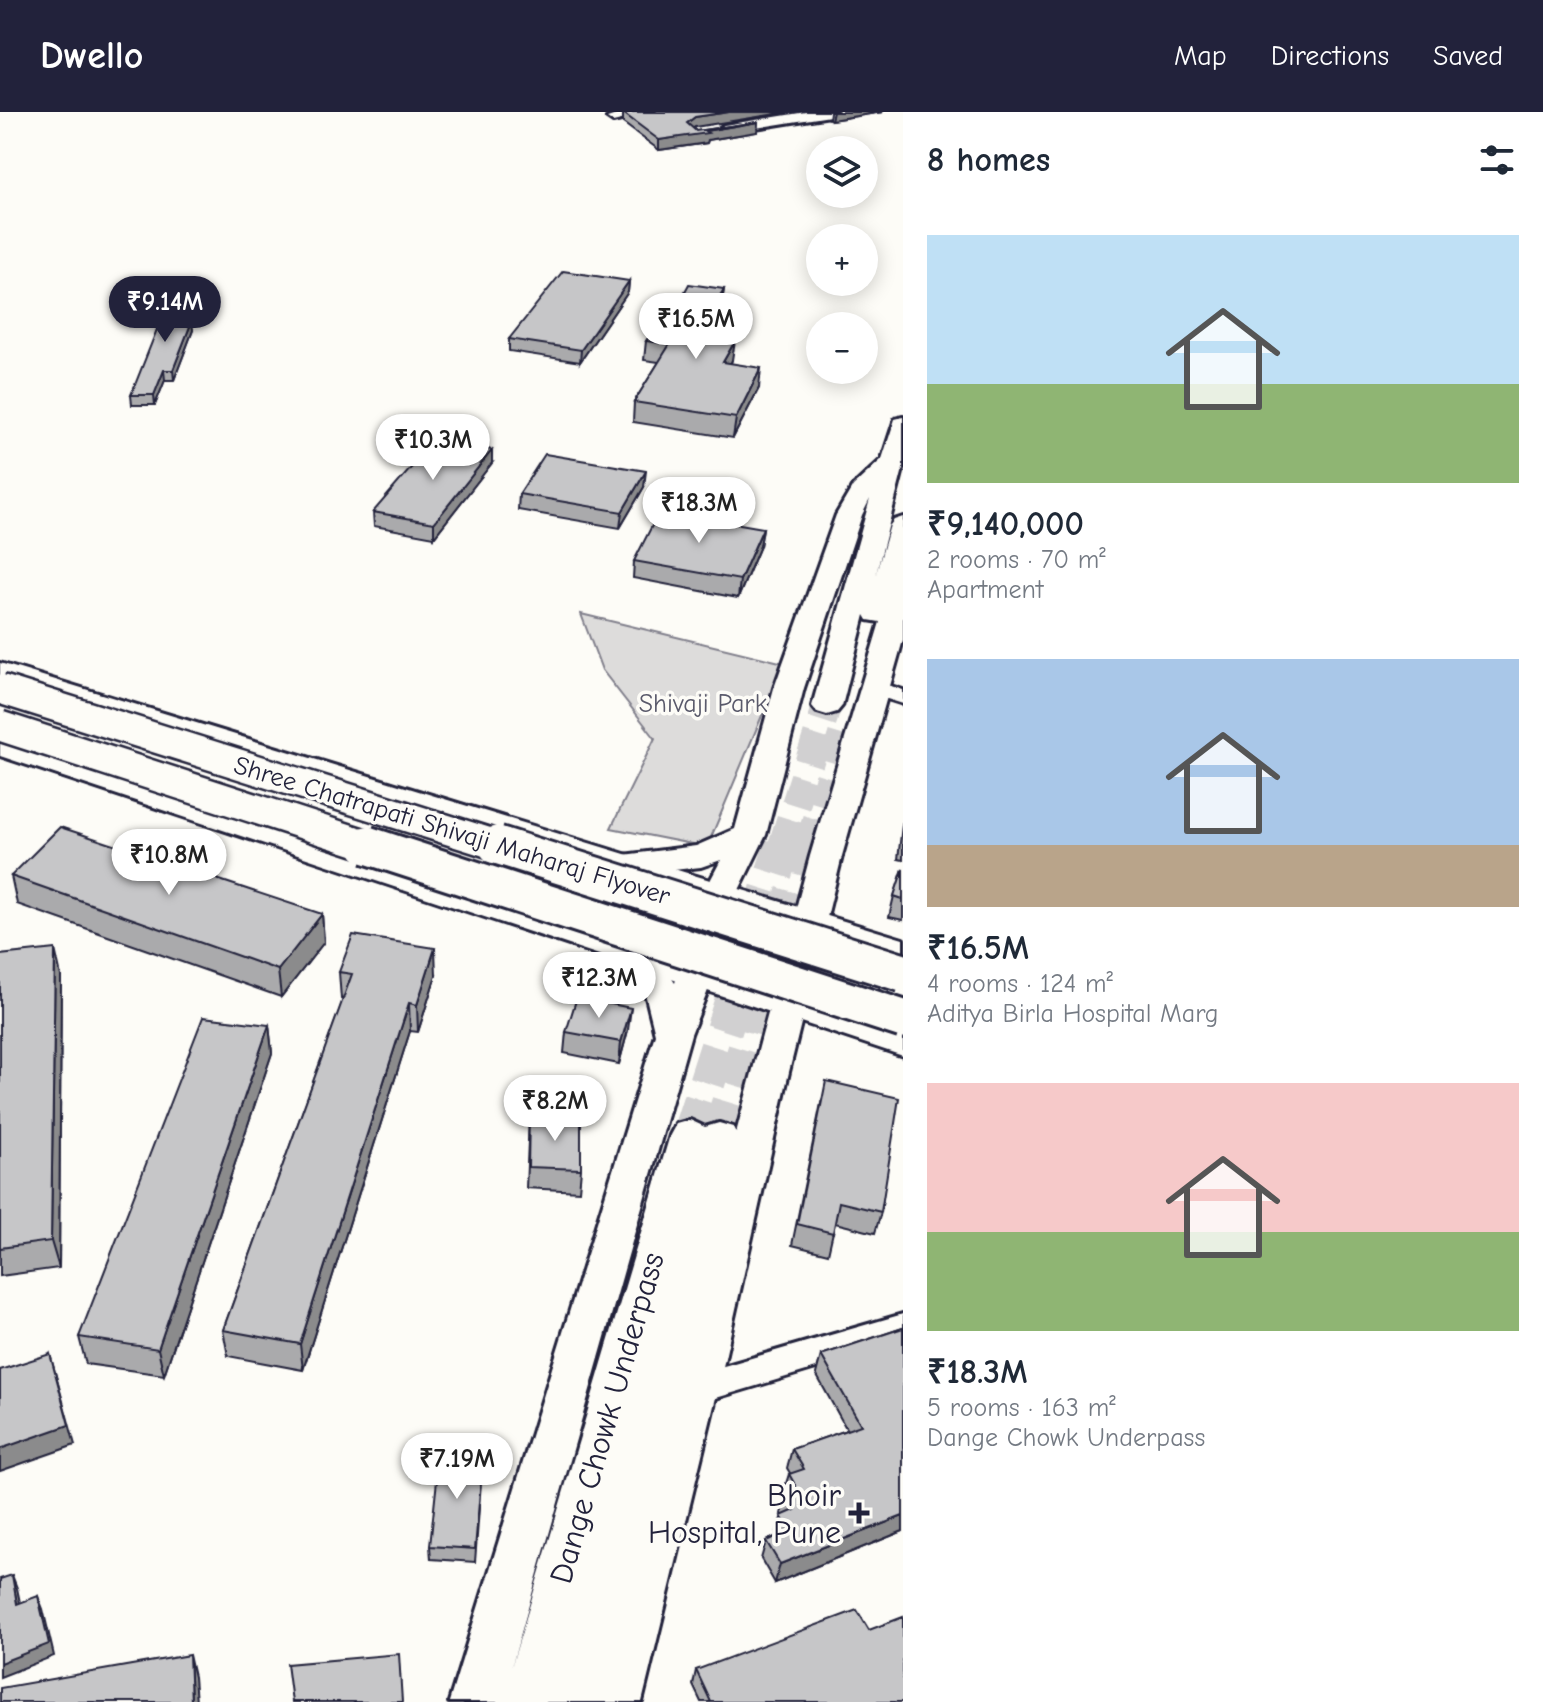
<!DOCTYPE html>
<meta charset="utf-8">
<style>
:root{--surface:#fff;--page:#f2f2f3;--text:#1f2937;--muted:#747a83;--accent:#22223b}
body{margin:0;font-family:"Comic Neue",sans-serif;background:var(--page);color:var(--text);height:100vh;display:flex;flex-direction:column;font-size:30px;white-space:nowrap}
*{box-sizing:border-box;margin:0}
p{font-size:26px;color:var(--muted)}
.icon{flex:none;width:44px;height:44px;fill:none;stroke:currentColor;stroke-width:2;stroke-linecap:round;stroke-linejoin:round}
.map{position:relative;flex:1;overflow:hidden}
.details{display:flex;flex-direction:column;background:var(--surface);width:640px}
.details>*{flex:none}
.fabs{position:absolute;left:806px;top:24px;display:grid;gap:16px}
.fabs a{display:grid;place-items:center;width:72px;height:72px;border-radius:50%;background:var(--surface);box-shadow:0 4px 20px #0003;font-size:40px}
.price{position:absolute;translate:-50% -68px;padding:0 18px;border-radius:28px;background:#fff;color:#222;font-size:26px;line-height:52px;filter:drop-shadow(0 2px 4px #0008)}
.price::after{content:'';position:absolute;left:50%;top:48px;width:24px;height:18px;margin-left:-12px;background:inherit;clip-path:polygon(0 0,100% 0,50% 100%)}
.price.active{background:var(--accent);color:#fff}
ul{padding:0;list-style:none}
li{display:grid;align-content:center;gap:16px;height:424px;padding:0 24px}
li span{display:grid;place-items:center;height:248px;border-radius:0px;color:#555}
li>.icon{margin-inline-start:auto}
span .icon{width:144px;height:144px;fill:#fffc;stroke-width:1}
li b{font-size:34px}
h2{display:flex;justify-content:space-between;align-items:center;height:96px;padding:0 24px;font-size:34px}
header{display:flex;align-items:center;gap:48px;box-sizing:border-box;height:112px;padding:0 40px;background:var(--accent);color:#fff}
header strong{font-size:38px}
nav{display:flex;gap:44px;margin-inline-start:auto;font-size:28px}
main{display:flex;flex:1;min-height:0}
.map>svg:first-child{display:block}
</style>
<header>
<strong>Dwello</strong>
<nav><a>Map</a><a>Directions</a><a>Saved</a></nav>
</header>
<main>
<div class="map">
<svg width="903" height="1590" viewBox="0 0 903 1590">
<rect width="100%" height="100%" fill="#fdfcf7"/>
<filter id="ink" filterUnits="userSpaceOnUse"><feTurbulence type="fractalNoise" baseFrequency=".0125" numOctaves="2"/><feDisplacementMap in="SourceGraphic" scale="16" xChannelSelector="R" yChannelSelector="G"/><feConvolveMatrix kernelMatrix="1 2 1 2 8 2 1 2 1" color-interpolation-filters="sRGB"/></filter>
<g filter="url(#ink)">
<path fill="#dddcdb" stroke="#807f8b" stroke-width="2" d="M581,502L784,551L707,735L611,716L655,626L602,558Z"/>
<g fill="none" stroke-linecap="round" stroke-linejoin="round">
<path stroke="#d1d0d1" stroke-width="29" stroke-dasharray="29 15" stroke-linecap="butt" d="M782,735L827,594
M808,735L846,612"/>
<path stroke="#d1d0d1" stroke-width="37" stroke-dasharray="37 18" stroke-linecap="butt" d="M690,1023L783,733
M719,1026L809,733"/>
<g stroke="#22223b" stroke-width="6">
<path id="minor" d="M626,0H654L613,10L607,6Z
M806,0H836L830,4L724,21L718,17L724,13Z
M0,551L903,827V845L0,565Z
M876,569L903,578V592L868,581L865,576L868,571Z
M0,629L903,922V944L0,644Z
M903,1202V1230L696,1292L684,1288L679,1277L684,1266L696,1262Z"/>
</g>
<g stroke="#22223b" stroke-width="6">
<path id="major" d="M903,305V357L876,462L890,413L894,408L903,405L901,470L903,469V528L842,744L789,960L718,1277L642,1590H449L655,922L645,881L612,844L618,835C643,828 662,850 675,871L704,780L721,748L701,755L627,763L615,760L610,752L615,744L696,734L735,717L774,576L836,403L853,374L882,347L895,307ZM870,387L812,594L817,600L827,603L837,600L842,594L865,503L868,508L880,510L810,744L736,1021L733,1015L719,1011L705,1015L690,1008L676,1012L670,1023L511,1556L691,922L714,863L738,780L766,723L804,576L862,403Z"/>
</g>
<use href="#minor" fill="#fdfcf7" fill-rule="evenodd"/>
<use href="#major" fill="#fdfcf7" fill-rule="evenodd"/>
<g stroke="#22223b" stroke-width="34" stroke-linecap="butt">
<path id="major-bridge-far1" d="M0,577L503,735
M0,614L374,735"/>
</g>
<g stroke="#22223b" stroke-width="43" stroke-linecap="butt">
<path id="major-bridge" d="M367,733L903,907
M497,733L903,861"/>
</g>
<use href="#major-bridge-far1" stroke="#fdfcf7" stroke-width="29"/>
<use href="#major-bridge" stroke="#fdfcf7" stroke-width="37"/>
</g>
<path fill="#aaaaac" stroke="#22223b" stroke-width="2" d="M830,0H883L831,8L829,7Z
M623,1L695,15L693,16L696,19L758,10L757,20L708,28L707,31L659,38L623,11Z
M629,169L628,180L580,250L509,239V227Z
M724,177L721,196L704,225L732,248L731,251L759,276L733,326L633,310L634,290L659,250L644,248L646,229L682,185Z
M196,192L190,209L193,218L174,268H165L155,293H132L131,283Z
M492,351L434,425L374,414L373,400Z
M644,375L620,416L518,398L519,382Z
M763,416L760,434L738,486L633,466L634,449Z
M903,705V748L898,747Z
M903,757V808L889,805L894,784Z
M11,764L322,802L324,830L281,885L17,792Z
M0,843L61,864L59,1156L0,1164Z
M339,860L436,863L418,920L410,919L303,1258L228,1244L223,1218L343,888L341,887Z
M269,913L272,941L164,1263L86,1252L79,1225Z
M628,918L619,952L564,941L566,920Z
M821,991L881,1100L875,1121L835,1111L828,1142L792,1133Z
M529,1004L581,1057L579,1079L526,1076Z
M903,1216V1419L775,1471L761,1447L766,1429L777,1424L776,1422L782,1403L781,1402L786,1385L783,1381L789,1362L790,1361L787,1356L792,1337L847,1318L816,1262L821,1243Z
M483,1343L475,1450L431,1447L430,1434Z
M869,1518L903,1590H701L693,1573L696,1558Z"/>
<path fill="#8b8b8c" stroke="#22223b" stroke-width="2" d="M729,0H788L695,15L686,21L687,11L695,5Z
M833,0H883L831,8Z
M758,10L757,20L708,28L707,31L659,38V28L705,19Z
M629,169L628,180L580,250L581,238Z
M724,177L721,196L694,243L696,223Z
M195,182L196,192L186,218L185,209Z
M192,209L193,218L174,268L173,258Z
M735,229L732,248L721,270L723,250Z
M761,256L759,276L733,326L736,306Z
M164,258L165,268L155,293L154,283Z
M492,338V351L434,425V411Z
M646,359L644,375L620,416L622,400Z
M763,416L760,434L738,486L740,468Z
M322,802L324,830L281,885L278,858Z
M435,836L436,863L418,920L417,893Z
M55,837L61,864L59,1156L51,1129Z
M409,891L410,919L303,1258L300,1232Z
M631,896L628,918L619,952L621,930Z
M269,913L272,941L164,1263L158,1237Z
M50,1242L75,1333L0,1359V1337Z
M903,1404V1419L775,1471L780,1452Z
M12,1463L17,1476L23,1505L17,1492Z
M38,1484L43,1497L54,1544L0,1565V1551Z
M189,1543L194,1565L196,1590H191Z"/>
<path fill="#c6c6c8" stroke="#22223b" stroke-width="2" d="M630,0H729L695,5L687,11L696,19L758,10L705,19L708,21L659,28L623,1Z
M563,159L629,169L581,238L509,227Z
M689,172L724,177L696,223L735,229L723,250L761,256L736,306L634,290L670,232L646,229L675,184L682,185Z
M171,182H195L185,209H192L173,258H164L154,283H131Z
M435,328L492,338L434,411L373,400Z
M545,342L646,359L622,400L519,382Z
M660,398L763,416L740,468L634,449Z
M60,715L322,802L278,858L11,764Z
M903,757V787L894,784Z
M353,823L435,836L417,893L409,891L300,1232L223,1218L352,862L339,860Z
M55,837L51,1129L0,1136V843Z
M577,885L631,896L621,930L566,920Z
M203,905L269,913L158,1237L79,1225Z
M826,969L899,986L881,1100L839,1090L833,1121L797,1112Z
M529,1004L581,1006V1057L528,1055Z
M903,1216V1404L780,1452L766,1429L790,1419L781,1404L795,1398L787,1383L798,1378L789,1362L804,1357L792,1337L861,1313L821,1243Z
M50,1242L69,1313L0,1337V1258Z
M440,1340L483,1343L475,1437L430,1434Z
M12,1463L17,1492L38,1484L49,1532L0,1551V1467Z
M857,1498L869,1518L903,1505V1590H711L696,1558Z
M399,1542L402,1590H292L287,1552Z
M189,1543L191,1590H0V1576Z"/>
</g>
<path fill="#22223b" stroke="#fdfcf7" stroke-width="3" d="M855 1389h8v8h8v8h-8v8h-8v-8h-8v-8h8z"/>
<g text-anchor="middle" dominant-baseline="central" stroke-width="7" stroke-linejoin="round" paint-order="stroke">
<g font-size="26" fill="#5a5a6b" stroke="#fdfcf7">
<text x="703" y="592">Shivaji Park</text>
</g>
<g font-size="26" fill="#22223b" stroke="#fdfcf7">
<text transform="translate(452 719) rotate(17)">Shree Chatrapati Shivaji Maharaj Flyover</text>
</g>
<g font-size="32" fill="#22223b" stroke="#fdfcf7">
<text transform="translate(607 1306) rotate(-74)">Dange Chowk Underpass</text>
</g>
<g font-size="32" fill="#22223b" stroke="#fdfcf7" text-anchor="end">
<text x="841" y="1383">Bhoir<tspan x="841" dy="37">Hospital, Pune</tspan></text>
</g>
</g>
</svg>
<div class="fabs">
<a><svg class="icon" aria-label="layers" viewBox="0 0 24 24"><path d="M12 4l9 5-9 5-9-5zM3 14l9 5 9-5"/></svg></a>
<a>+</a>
<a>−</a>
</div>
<b class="price active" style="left:165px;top:232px">₹9.14M</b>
<b class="price" style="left:696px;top:249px">₹16.5M</b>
<b class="price" style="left:433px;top:370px">₹10.3M</b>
<b class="price" style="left:699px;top:433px">₹18.3M</b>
<b class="price" style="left:169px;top:785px">₹10.8M</b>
<b class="price" style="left:599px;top:908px">₹12.3M</b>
<b class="price" style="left:555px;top:1031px">₹8.2M</b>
<b class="price" style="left:457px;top:1389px">₹7.19M</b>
</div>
<section class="details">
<h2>8 homes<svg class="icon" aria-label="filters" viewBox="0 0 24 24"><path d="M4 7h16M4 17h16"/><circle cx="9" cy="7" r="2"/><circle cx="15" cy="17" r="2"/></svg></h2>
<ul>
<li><span style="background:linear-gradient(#bfe0f5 60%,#8fb573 0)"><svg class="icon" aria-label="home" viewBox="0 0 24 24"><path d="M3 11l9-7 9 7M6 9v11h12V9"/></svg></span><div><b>₹9,140,000</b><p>2 rooms · 70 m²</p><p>Apartment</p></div></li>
<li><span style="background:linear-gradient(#a9c7e8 75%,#b9a48a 0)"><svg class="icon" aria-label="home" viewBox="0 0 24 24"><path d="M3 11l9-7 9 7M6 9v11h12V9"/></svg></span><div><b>₹16.5M</b><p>4 rooms · 124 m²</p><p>Aditya Birla Hospital Marg</p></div></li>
<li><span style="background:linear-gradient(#f6c9c9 60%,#8fb573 0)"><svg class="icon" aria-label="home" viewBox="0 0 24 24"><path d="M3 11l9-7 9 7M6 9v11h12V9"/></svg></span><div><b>₹18.3M</b><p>5 rooms · 163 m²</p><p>Dange Chowk Underpass</p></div></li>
</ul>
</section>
</main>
